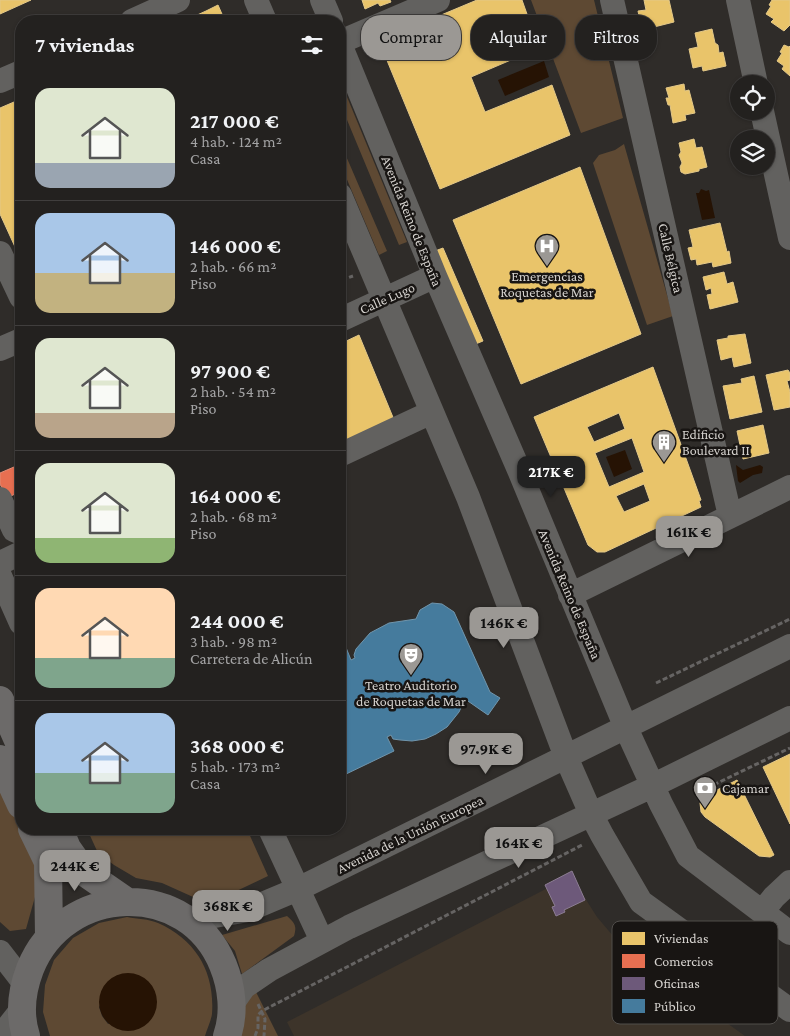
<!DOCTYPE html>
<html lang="es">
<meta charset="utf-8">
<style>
:root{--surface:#23211f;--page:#2b2928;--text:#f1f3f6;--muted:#a3a3a4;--line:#403e3d;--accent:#9b9894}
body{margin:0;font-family:"Crimson Pro",serif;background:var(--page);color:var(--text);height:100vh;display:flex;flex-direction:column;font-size:19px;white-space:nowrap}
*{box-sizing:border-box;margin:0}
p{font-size:16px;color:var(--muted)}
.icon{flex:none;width:28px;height:28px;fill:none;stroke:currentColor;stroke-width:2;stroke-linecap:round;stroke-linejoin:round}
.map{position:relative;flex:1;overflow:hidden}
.drawer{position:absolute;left:15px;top:15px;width:331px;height:820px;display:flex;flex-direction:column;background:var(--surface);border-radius:20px;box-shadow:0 1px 4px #0004,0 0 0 1px var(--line)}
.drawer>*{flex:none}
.guide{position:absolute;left:361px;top:15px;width:354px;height:45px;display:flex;gap:10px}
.fabs{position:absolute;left:730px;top:75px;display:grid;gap:10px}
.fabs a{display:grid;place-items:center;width:45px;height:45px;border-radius:50%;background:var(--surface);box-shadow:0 1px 4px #0004,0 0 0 1px var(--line);font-size:25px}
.price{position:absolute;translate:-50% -42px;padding:0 11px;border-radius:10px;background:var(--accent);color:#111;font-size:16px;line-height:32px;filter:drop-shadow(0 1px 2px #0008)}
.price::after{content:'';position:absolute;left:50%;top:30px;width:15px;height:11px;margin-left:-8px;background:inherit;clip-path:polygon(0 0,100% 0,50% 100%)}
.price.selected{background:#222;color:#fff}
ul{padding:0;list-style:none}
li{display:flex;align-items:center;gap:15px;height:125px;padding:0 20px}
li+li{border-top:1px solid var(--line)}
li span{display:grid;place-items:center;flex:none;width:140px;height:100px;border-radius:15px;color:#555}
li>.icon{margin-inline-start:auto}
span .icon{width:60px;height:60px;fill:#fffc;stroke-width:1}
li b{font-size:21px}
h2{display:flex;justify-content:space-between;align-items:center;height:60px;padding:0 20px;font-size:21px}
.chip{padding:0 18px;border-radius:20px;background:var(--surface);box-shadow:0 1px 4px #0004,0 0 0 1px var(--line);font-size:18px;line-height:45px}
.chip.selected{background:var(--accent);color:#111}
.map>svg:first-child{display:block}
</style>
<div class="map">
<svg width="790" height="1036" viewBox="0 0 790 1036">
<rect width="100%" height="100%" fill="#2f2c29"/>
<path fill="#3d342a" d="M571,876L597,917L625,950L745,1036H294L287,1022Z"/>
<path fill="#5e4933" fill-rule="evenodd" d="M531,0H594L623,118L581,133Z
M340,80L407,242L399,245L340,103Z
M340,142L387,251L379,255L340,163Z
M624,144L673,316L647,325L593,163L599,155L615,150Z
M0,776L21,820V829L40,879L26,929L10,931L0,922Z
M87,829H247L268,876L224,897L202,901L162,883L136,878L114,865L98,853Z
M287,916C295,923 297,926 294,936L242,974L235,951L222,935Z
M127,917C137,919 149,919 158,923C196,940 215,972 212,1014C211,1021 207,1029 205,1036H50L43,1012L45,985L54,960L73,938L99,923ZM126,974C148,975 158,990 155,1011L108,1024L102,1016L99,1007L116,976Z
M256,992L278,1036H235L246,999Z"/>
<path fill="#261304" d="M544,61L549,77L505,96L498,80Z
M701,189L706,191L709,190L715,218L702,220L696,193H699Z
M625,450L632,469L614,477L606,457Z
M736,465L743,470L760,465L763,467L762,473L753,475L740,483L738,481Z
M99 1002a29 29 0 1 1 58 0a29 29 0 1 1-58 0Z"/>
<path fill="#e9c46a" stroke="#e3c888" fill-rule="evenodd" d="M0,0H31L0,14Z
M362,0H390L391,2L380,6L378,3L365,9Z
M477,0H522L539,48L471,77L485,112L552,85L570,135L440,189L379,41Z
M644,0H669L674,22L642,30L638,11L646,10Z
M772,0H790V25L784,31L771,22L774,19L766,14L771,6L769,5Z
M218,5L225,21H184L206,11Z
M712,29L715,43L718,45L719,53L723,52L726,66L703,71L702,66L693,68L689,49L698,47L695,33Z
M784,45L789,47L790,46V76L782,69L784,66L777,61L782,53L780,52Z
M684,84L685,91L689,90L695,113L685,115L686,120L673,123L670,105H668L666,98H669L666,88Z
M21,99V260L0,214V108Z
M694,139L696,148L702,147L707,167L699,169V171L685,174L681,172L680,167L682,163L679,155L681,152L679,143Z
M580,167L641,334L521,384L453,220Z
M720,223L727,252L729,251L731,263L713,267L712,262L697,265L696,259L691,260L688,248L693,247L689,230Z
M443,248L483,341L473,345L435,251Z
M724,272L727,284L733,282L738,302L710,309L707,295L712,294L711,288L706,290L703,277Z
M745,334L751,363L734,367L732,357L721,360L717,340L728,338V336Z
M359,335L397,427L340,453V344Z
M653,367L701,500L699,501L701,507L605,552H597L588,545L534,417ZM619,413L625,429L594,442L587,427ZM632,438L644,472L609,487L595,453ZM644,484L650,501L624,512L616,496Z
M788,370L790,373V380L787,381L790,392V407L774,410L766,375Z
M754,376L762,412L730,419L723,386L742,383L741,379Z
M763,425L769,453L743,459L737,431Z
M790,754V824L763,767Z
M737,780L774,855L770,857L759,856L705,817L701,812L700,803L705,796Z"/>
<path fill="#e76f51" stroke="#e28d76" d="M21,464V491L7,498L0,484V473Z"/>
<path fill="#6d597a" stroke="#8c7d93" d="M572,871L585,900L564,910L565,912L556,916L552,907L555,906L545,885Z"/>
<path fill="#457b9d" stroke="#7095ac" d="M432,603L442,604L454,612L490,692L500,698L488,715L465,699L459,712L447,727L436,734L425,739L412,741L400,740L393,739L391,735L387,737L394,751L344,775L340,767V760L343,758L340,754V648L345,645L351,660L355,658L354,655L356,649L370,633L389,623L416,619L420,610Z"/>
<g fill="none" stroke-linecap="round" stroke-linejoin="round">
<path stroke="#666463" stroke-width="3" stroke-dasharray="5 2.5" stroke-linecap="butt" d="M342,280L353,276
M656,683L790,619
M707,788L790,748
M258,1004L265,1019L264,1036
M255,1036L258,1028V1015L262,1011L584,844"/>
<path stroke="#62615f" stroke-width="24" d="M256,0L265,21
M322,0L331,21
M612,0L730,516
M738,0L756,84
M132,21L178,0
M340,42L438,0
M340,44L435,276L519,470L626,728L661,804L688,856L790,933
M0,81L21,72
M762,111L790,238
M340,195L468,497L566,757L591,814L602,835L641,902L790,1010
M0,253L21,297
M340,320L435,276
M0,349L21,340
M340,455L432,412
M0,499L14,530L21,533
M0,563L21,553
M0,576L21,623
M570,595L790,487
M270,829L322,941
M762,912L774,897L790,882
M184,918L209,917L248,910L298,889L790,646
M0,952L24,983
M232,1004L244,987L269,970L349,927L652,786L790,718
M1,1036L22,1009"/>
<path stroke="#6c6a69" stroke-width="28" d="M0,700L21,747
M0,759L21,805
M32,829L48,862L49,937
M59,829L67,848L84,872L126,901
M26,1036C19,1014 22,990 30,969C64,883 188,878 223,965C232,987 235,1013 227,1036"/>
</g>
<defs>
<g id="hospital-pin" transform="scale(1.25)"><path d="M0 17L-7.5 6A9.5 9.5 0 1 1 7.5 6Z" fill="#9b9894" stroke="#181513"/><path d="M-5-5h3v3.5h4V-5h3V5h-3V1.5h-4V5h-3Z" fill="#fff"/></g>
<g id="building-pin" transform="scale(1.25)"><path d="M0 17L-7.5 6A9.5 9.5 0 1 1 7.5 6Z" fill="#9b9894" stroke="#181513"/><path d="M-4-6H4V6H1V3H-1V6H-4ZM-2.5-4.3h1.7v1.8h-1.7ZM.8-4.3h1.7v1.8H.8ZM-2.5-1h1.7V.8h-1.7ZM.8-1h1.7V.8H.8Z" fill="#fff"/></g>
<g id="theatre-pin" transform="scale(1.25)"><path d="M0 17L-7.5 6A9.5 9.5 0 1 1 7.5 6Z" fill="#9b9894" stroke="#181513"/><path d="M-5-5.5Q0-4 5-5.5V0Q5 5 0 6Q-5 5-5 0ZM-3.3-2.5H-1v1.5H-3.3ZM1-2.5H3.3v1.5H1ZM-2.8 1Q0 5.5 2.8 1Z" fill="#fff"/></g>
<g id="bank-pin" transform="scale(1.25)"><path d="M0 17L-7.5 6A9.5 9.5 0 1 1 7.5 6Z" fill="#9b9894" stroke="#181513"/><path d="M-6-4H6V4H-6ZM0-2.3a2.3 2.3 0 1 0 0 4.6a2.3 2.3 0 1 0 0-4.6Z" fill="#fff"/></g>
</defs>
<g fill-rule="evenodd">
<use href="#hospital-pin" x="547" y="246"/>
<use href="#building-pin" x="664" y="442"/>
<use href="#theatre-pin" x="411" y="655"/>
<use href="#bank-pin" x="705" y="788"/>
</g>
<g text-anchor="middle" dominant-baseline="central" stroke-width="5" stroke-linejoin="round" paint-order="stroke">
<g font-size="14" fill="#d5d2ce" stroke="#181513">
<text transform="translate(412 221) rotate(68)">Avenida Reino de España</text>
<text transform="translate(671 258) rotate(77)">Calle Bélgica</text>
<text transform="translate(387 298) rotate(-24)">Calle Lugo</text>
<text transform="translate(570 594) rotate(67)">Avenida Reino de España</text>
<text transform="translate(410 834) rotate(-26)">Avenida de la Unión Europea</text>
</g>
<g font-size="14" fill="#d5d2ce" stroke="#181513">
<text x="547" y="276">Emergencias<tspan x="547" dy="16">Roquetas de Mar</tspan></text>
<text x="682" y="434" text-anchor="start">Edificio<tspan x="682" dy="16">Boulevard II</tspan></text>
<text x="411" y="685">Teatro Auditorio<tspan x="411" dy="16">de Roquetas de Mar</tspan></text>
<text x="722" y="788" text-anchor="start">Cajamar</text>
</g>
</g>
<rect x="612" y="921" width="166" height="103" rx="8" fill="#181513" stroke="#514e4b" stroke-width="1"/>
<rect x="622" y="932" width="23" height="13" fill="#e9c46a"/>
<rect x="622" y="954" width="23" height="14" fill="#e76f51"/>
<rect x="622" y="977" width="23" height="13" fill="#6d597a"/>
<rect x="622" y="999" width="23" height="14" fill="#457b9d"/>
<g font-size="14" fill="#d5d2ce">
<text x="654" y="943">Viviendas</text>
<text x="654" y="966">Comercios</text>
<text x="654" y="988">Oficinas</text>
<text x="654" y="1011">Público</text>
</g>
</svg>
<div class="fabs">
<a><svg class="icon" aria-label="locate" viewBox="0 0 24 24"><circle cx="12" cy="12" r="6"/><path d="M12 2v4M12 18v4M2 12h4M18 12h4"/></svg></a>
<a><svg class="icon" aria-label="layers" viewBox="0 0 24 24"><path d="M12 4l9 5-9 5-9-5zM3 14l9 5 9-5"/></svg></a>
</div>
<b class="price selected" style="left:551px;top:498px">217K €</b>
<b class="price" style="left:689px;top:558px">161K €</b>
<b class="price" style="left:504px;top:649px">146K €</b>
<b class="price" style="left:486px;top:775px">97.9K €</b>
<b class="price" style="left:519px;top:869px">164K €</b>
<b class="price" style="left:75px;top:892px">244K €</b>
<b class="price" style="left:228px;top:932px">368K €</b>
<div class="guide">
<a class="chip selected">Comprar</a>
<a class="chip">Alquilar</a>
<a class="chip">Filtros</a>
</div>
<section class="drawer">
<h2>7 viviendas<svg class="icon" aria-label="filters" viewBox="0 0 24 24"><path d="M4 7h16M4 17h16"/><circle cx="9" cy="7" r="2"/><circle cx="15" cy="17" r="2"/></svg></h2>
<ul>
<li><span style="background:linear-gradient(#dfe7d0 75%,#9aa5b1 0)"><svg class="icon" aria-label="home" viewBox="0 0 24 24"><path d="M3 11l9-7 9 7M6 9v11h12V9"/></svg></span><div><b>217 000 €</b><p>4 hab. · 124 m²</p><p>Casa</p></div></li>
<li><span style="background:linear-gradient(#a9c7e8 60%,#c2b280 0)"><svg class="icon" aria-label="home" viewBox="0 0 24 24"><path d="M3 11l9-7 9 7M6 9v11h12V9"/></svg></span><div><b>146 000 €</b><p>2 hab. · 66 m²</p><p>Piso</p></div></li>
<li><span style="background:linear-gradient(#dfe7d0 75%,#b9a48a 0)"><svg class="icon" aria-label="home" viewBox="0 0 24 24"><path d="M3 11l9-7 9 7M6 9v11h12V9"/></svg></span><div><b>97 900 €</b><p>2 hab. · 54 m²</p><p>Piso</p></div></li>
<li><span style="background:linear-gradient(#dfe7d0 75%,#8fb573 0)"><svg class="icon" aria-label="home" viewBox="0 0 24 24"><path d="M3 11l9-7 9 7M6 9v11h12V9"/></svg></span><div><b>164 000 €</b><p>2 hab. · 68 m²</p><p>Piso</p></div></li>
<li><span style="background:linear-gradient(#ffd9b3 70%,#7fa58c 0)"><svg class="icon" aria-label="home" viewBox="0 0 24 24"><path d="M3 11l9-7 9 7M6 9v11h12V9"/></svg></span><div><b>244 000 €</b><p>3 hab. · 98 m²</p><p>Carretera de Alicún</p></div></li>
<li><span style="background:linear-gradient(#a9c7e8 60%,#7fa58c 0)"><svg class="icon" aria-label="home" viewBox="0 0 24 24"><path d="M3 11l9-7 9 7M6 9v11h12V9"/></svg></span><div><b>368 000 €</b><p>5 hab. · 173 m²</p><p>Casa</p></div></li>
</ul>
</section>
</div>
